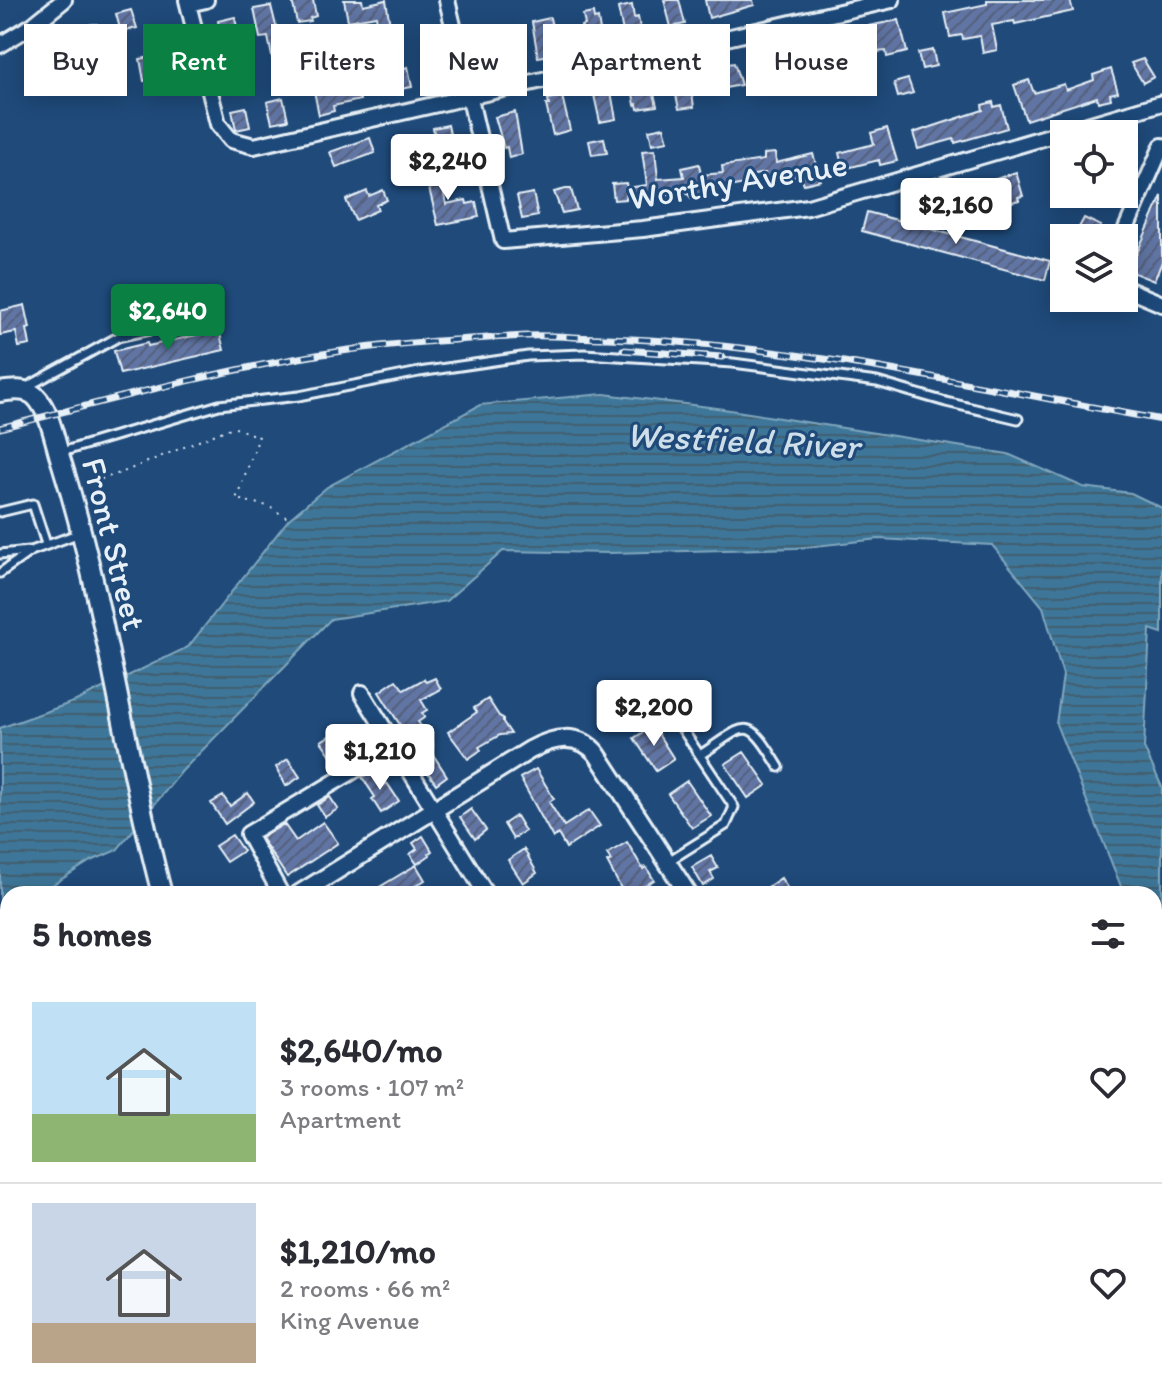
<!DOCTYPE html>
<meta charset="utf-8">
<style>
:root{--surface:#fff;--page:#f7f7f7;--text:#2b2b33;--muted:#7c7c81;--line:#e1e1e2;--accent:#0b8043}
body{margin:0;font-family:Itim,sans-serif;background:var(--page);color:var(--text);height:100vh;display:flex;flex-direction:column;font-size:30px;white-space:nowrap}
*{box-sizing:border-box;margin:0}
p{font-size:26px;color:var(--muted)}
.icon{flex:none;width:44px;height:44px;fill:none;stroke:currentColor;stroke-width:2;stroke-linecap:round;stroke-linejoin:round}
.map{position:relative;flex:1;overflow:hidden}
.drawer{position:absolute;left:0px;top:886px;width:1162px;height:514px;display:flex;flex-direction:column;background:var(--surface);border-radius:24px 24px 0 0;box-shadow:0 4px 20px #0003}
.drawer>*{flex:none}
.hud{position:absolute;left:24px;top:24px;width:1114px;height:72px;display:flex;gap:16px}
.controls{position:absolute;left:1050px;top:120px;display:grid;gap:16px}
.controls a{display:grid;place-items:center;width:88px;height:88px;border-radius:0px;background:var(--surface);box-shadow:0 4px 20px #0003;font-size:40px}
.price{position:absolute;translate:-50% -68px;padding:0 18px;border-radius:8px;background:#fff;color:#222;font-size:26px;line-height:52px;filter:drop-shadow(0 2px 4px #0008)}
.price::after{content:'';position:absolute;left:50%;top:48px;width:24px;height:18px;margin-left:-12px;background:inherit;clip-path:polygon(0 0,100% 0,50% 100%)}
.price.active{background:var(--accent);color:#fff}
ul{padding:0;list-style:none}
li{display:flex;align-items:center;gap:24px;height:200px;padding:0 32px}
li+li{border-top:2px solid var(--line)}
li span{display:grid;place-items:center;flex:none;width:224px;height:160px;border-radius:0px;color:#555}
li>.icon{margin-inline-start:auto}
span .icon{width:96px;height:96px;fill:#fffc;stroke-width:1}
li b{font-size:34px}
h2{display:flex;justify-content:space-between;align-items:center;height:96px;padding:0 32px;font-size:34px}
.chip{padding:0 28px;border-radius:0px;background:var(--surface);box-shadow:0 4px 20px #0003;font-size:28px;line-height:72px}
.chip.active{background:var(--accent);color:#fff}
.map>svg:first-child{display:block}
</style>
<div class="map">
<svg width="1162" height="1399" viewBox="0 0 1162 1399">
<defs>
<pattern id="water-rules" width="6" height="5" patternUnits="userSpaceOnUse" patternTransform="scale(2)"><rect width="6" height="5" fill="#3d7698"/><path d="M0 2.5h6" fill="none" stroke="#425f71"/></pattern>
<pattern id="building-hatch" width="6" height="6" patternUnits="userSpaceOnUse" patternTransform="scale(2)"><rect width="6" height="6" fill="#6174a4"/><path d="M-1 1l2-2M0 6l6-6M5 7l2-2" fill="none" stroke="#55607c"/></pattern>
</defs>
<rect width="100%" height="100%" fill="#1f4a7a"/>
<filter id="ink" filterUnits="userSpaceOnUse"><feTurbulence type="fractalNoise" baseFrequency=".0125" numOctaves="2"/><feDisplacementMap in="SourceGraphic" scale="16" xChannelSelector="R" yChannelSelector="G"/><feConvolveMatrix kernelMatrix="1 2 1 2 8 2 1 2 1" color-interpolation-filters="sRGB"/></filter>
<g filter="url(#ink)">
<path fill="url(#water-rules)" stroke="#81a7be" stroke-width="2" d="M604,394L717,408L1008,454L1083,487L1131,493L1162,508V633L1150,629L1144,748L1162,787V998L1154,974V894H1124L1056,724L1063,675L1043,607L992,545L879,539L797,548L609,553L503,551L446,601L331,619L182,771L117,850L89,862L38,894H8V913L0,917V728L76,701L188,647L289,519L327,487L480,405Z
M1162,1316V1399H1131L1133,1392H1154V1325Z"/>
<path fill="url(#building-hatch)" stroke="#e8f1f8" stroke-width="2" d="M292,0H313L316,16L310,18L311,21L297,23Z
M344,0H362L363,5L386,0L392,38L380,40L376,16L348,21Z
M664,0H679L685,24L671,27Z
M705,0H753L754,5L709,18Z
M987,0H1070L1073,11L1015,24L1014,21L992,25L997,50L983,53L980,36L963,39L962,35L950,37L945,13L987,4Z
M632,5L634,18L638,17L642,38L625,41L618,8Z
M271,6L280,42L308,37L314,59H319L325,89L348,84L344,67L363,63L369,92L359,95L360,100L333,106L334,111L319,115L309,67L276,76L268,37L260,38L254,9Z
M131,10L137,28L121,32L116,14Z
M593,13L594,19L598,18L602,43L585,46L581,26L585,25L583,15Z
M235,17L237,28L232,29L238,63L227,66L218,21Z
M550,18L556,44H554L556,54L538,57L532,22Z
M899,20L907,52L887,57L886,51L846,55L848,64L831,68L829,58L806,62L807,66L783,71V75L767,78L763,56L790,51L788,44L808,40L809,45L833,40L832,36L853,29Z
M92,24H97L103,49L79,54L74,30Z
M506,29L508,41H511L513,64L491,68L487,46H491L488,32Z
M933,50L936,66L922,69L918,53Z
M167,54L171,77L162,79L158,84L153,79L144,81L140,59Z
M1143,59L1154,77L1143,83L1131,63Z
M734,63L741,85L725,88L721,65Z
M408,67L412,87L395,90L391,71Z
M1111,69L1118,92L1110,94L1111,99L1098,102L1097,97L1026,120L1014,85L1029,80L1034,93L1064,84L1066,90L1094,80L1093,75Z
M689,73L694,107L679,109L672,76Z
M650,78L657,106L638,109L637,104L635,105L631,81Z
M908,79L913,93L898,97L894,83Z
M611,92L616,119L600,122L594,95Z
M562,96L570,130L553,135L546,105H549L548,99Z
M283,98L288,120L272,123L267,102Z
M993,102L994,107L1001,105L1007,128L955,143L954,139L918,149L913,133L983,110L982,105Z
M246,107L250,127L236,130L232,110Z
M515,112L522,154L509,158L507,147L504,148L495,117Z
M448,125L456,161L437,165L432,141L436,140L433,128Z
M664,127L668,141L652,144L649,130Z
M887,128L897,161L880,165L879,160L843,169L839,153L874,144L871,133Z
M370,138L375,153L336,167L330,152Z
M604,138L607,153L592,155L589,141Z
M655,150L658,179L684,177L682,168L699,164L701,175L723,173L722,166L764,160V154L775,153L776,163L813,154L821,180L804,184L801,176L766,179L765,173L744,177L745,184L706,191L704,196L692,199L687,193L626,196V199L614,200L612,184L626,183L627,188L647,185L642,151Z
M438,166L446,204L466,200L467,204L476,202L479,217L438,225L425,172Z
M1016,172L1023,196L1018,197L1019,200L1008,203L1006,196L970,207L964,190Z
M566,189H571L577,210L562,213L554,192Z
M383,190L387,200L376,205L378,210L355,220L346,200L367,191L369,196Z
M533,193L538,216L522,219L517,196Z
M1075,194H1113L1108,207Z
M1162,196V262L1154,281L1129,271Z
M867,212L1050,261L1045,280L862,231Z
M1084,218L1101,226L1095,238H1082L1075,235Z
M25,305L30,328L27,329L30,345L19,347L16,332L0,335V311Z
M219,330L224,350L120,374L114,351L147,343L148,346Z
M435,678L441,689L421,700L427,710L422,713L425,717L418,722L433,743V747L424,753L407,729L404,731L379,692L396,680L404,690L424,679L426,682Z
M488,699L499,716L503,718V722L511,734L500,735L479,747L481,750L468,759L448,732L477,712L474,708Z
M346,726L354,738L353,744L332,757L321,741Z
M653,726L674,759L656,771L634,738Z
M744,752L767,785L748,798L725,764Z
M434,756L447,776L436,784L422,764Z
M288,759L300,777L286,786L276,767Z
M536,769L554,799L549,802L564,826L589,810L600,826L566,848L558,834L553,838L520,778Z
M373,771L383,786L387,783L399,801L381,813L372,799L375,797L362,777Z
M687,781L711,816L692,828L668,794Z
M248,793L254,802L225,824L211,803L223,796L230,806Z
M330,797L338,809L325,817L317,805Z
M471,809L486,830L475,839L460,817Z
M516,816L525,831L513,839L504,824Z
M323,822L338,843L287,877L261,838L284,824L296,841Z
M232,835L243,851L226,862L215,846Z
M423,836L432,851L429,853L430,855L417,864L410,854L417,849L413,843Z
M627,842L643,869L646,867L654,880L638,890L640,894H624L607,862L611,860L607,854Z
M524,849L537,873L523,883L508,860Z
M711,856L718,868L710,872L714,879L703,886L692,867Z
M416,865L425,880L403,894H368Z
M781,878L791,894H774L769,886Z"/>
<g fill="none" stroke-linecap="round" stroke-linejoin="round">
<g stroke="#e8f1f8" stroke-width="13">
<path id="service" d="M27,387L118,337L202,319
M58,453L219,405L299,396L419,372L528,356L584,354L733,363L877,382L946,402L1018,419
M0,512L33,504L46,544
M0,554L29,551
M0,573L31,551L80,533
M700,755C748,724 746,713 779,767
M667,862L726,825L734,807L673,715"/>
</g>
<g stroke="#e8f1f8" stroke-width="20">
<path id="minor" d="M187,0L218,124L231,140L254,146L892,0
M447,0L503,241L643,229L808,207L1162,103
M188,4L206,0
M0,45L33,25L64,0
M1122,238L1162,146
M1124,288L1162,304
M362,693L486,894
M281,894L248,834L395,746
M0,1021L8,1019
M0,1270L8,1264
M87,1399L98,1392
M402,1399L413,1392
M698,1399L710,1392"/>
</g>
<g stroke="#e8f1f8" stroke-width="22">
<path id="tertiary" d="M299,894L530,750C553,737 579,732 597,754L688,894
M835,1392L836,1399"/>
</g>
<g stroke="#e8f1f8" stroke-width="24">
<path id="secondary" d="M0,392C11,390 26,388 35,396C51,412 55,444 62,464C106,605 124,752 162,894
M382,1392L386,1399"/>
</g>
<path stroke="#e8f1f8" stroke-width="2" stroke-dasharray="2 6" stroke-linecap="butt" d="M86,484L123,472L233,427L259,437L236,499L268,506L289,519"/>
<use href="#service" stroke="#1f4a7a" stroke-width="7"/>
<use href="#minor" stroke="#1f4a7a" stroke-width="14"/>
<use href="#tertiary" stroke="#1f4a7a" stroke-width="16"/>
<use href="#secondary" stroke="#1f4a7a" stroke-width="18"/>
<g stroke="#e8f1f8" stroke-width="7">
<path id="rail" d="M623,350L722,357
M0,428C113,399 227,368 342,351C403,342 466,339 528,336C554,335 581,338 607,338C794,344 978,387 1162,420"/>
</g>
<use href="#rail" stroke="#1f4a7a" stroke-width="4" stroke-dasharray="12" stroke-linecap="butt"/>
</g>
</g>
<g text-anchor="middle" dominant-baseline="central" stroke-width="6" stroke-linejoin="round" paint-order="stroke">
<g font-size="34" fill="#e8f1f8" stroke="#1f4a7a">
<text transform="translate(738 181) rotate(-9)">Worthy Avenue</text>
<text transform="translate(114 544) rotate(76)">Front Street</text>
</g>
<g font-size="36" font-style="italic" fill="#cedfea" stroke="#1f4a7a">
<text transform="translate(743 440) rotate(3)">Westfield River</text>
</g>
</g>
</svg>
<div class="controls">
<a><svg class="icon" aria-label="locate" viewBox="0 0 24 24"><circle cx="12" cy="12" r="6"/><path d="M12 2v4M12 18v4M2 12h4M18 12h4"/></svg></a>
<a><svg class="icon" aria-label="layers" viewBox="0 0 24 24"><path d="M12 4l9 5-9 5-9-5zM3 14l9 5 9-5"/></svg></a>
</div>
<b class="price" style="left:448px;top:202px">$2,240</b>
<b class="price" style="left:956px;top:246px">$2,160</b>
<b class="price active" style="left:168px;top:352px">$2,640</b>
<b class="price" style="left:654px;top:748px">$2,200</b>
<b class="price" style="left:380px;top:792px">$1,210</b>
<div class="hud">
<a class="chip">Buy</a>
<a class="chip active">Rent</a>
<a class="chip">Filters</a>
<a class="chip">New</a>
<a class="chip">Apartment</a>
<a class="chip">House</a>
</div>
<section class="drawer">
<h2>5 homes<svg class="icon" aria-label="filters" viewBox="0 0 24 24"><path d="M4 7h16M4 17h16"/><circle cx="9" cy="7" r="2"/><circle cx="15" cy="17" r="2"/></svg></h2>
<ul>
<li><span style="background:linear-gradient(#bfe0f5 70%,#8fb573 0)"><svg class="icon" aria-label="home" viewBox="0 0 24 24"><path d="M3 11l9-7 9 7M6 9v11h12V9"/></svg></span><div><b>$2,640/mo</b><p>3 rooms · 107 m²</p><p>Apartment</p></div><svg class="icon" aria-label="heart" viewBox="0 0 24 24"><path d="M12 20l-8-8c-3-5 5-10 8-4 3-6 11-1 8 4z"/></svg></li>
<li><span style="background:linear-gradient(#c9d6e8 75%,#b9a48a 0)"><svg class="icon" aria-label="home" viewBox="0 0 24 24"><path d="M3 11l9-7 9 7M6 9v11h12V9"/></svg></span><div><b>$1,210/mo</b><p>2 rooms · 66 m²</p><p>King Avenue</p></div><svg class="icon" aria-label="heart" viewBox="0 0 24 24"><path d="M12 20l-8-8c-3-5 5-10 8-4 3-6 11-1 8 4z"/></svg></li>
</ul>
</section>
</div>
